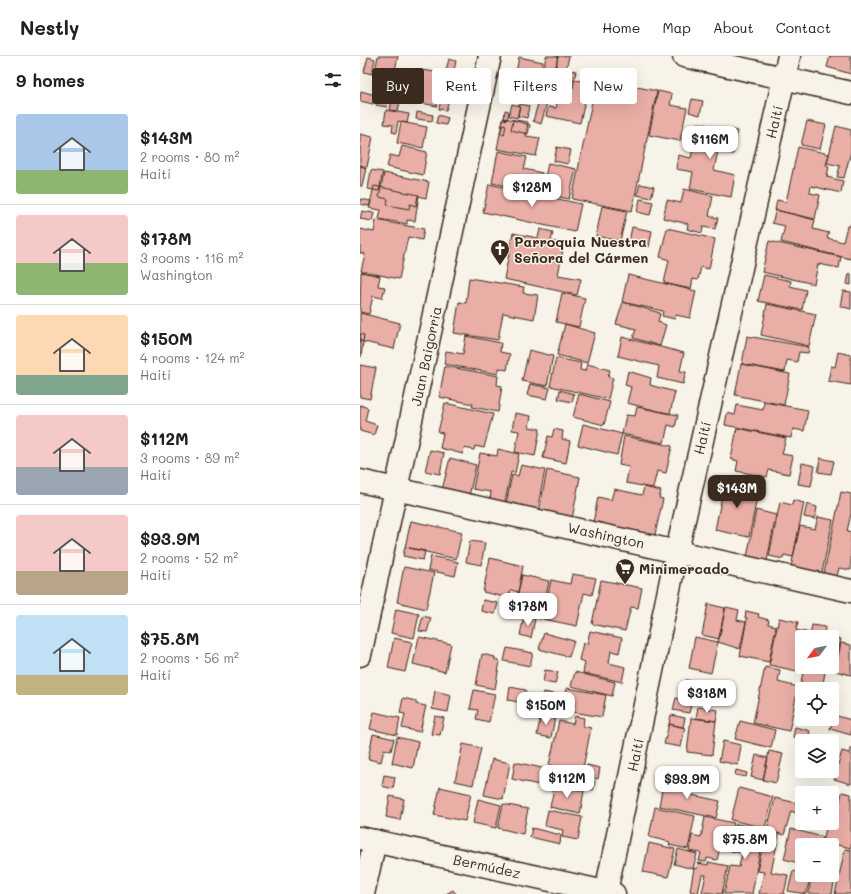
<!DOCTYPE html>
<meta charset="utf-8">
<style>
:root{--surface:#fff;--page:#f6f6f6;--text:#202124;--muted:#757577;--line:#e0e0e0;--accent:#3b2a1e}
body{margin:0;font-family:Mali,sans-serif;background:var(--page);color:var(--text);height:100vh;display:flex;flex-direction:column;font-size:15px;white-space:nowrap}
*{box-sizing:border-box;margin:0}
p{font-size:13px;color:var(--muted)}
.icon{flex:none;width:22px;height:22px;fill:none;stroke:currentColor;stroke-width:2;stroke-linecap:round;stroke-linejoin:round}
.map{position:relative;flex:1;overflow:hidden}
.sheet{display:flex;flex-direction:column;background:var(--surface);width:360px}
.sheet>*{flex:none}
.top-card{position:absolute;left:12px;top:12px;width:380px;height:36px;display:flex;gap:8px}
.needle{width:26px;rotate:238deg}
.fabs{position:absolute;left:435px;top:574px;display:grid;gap:8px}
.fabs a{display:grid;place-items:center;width:44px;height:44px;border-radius:4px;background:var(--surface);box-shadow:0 4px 16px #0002;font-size:20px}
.price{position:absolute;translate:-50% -34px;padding:0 9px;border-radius:8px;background:#fff;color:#222;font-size:13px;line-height:26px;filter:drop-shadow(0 1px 2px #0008)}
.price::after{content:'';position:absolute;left:50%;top:24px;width:12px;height:9px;margin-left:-6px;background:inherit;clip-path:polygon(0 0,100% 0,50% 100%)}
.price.selected{background:var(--accent);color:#fff}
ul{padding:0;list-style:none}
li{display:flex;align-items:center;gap:12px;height:100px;padding:0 16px}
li+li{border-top:1px solid var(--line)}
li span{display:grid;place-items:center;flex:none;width:112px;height:80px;border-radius:4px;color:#555}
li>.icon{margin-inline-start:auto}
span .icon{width:48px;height:48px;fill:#fffc;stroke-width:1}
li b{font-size:17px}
h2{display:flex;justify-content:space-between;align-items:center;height:48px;padding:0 16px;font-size:17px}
.chip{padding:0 14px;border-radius:4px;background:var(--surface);box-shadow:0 4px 16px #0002;font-size:14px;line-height:36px}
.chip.selected{background:var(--accent);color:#fff}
header{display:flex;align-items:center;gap:24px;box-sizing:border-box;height:56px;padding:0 20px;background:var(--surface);border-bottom:1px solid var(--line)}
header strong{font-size:19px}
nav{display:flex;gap:22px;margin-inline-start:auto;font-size:14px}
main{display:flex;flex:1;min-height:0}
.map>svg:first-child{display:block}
</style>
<header>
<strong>Nestly</strong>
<nav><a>Home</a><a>Map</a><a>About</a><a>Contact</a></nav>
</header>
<main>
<section class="sheet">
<h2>9 homes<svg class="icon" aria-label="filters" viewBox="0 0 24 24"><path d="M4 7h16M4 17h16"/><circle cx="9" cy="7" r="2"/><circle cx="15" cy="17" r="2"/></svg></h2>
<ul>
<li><span style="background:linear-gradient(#a9c7e8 70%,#8fb573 0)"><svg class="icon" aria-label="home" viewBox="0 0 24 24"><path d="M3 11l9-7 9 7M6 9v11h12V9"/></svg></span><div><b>$143M</b><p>2 rooms · 80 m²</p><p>Haití</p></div></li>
<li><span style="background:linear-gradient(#f6c9c9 60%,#8fb573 0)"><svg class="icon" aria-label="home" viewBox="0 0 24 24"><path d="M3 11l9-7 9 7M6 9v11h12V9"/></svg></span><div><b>$178M</b><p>3 rooms · 116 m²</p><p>Washington</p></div></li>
<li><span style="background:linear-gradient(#ffd9b3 75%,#7fa58c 0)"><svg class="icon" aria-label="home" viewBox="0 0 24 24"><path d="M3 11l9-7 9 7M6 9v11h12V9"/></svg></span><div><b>$150M</b><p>4 rooms · 124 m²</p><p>Haití</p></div></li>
<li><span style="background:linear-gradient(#f6c9c9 65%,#9aa5b1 0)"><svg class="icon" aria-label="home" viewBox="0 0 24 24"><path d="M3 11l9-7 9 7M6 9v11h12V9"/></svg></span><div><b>$112M</b><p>3 rooms · 89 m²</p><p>Haití</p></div></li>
<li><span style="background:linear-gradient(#f6c9c9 70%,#b9a48a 0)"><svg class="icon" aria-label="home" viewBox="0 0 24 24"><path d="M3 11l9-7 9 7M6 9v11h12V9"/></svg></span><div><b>$93.9M</b><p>2 rooms · 52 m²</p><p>Haití</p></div></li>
<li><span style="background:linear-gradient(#bfe0f5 75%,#c2b280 0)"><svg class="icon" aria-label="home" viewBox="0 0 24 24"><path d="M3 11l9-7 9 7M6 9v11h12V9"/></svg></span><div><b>$75.8M</b><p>2 rooms · 56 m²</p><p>Haití</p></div></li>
</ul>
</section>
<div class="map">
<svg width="491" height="838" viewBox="0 0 491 838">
<rect width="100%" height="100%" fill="#f7f3e8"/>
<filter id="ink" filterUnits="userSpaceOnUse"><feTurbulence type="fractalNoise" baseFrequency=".025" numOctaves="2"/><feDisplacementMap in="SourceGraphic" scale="8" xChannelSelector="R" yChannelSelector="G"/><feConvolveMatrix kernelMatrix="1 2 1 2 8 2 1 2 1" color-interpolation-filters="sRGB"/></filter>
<g filter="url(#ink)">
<path fill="#e9aea6" stroke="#3b2a1e" d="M18,0H38L34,19L15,15Z
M186,0H198L192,29L181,27Z
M198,0H209L206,14L196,12Z
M470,0H491V18L467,11Z
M8,1L15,3L12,18L4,16Z
M159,1L183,6L179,27L155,22Z
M89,3L96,5L92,24L84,22Z
M61,14L83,17L77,50L61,47L63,36L53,34L55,23L60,24Z
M210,14L216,15L213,32L207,30Z
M200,21L206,23L205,27L199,25Z
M203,21L229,27L220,67L186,60L188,51L196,52Z
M164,25L182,28L179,39L175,38L176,35L162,32Z
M199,26L204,28L202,38L197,37Z
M151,29L155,30L154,36L150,35Z
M267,29L297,35L272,155L212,143L234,36L264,42Z
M19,32L29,35L27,51L16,49Z
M1,35L15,39L13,48L0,45Z
M298,35L312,38L310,49L327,52L320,85L289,79Z
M187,36L191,37L190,44L186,43Z
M33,38L41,40L38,55L30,54Z
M192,38L201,40L200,47L190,44Z
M180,41L188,43L181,68L173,65Z
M81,42L89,44L86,54L79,53Z
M332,43L343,45L340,59L329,56Z
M152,48L160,50L157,62L149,60Z
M160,48L169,50L167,62L158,60Z
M26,54L49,58L47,67L38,65L36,77L32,76L33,69L24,68Z
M145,54L149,55L147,64L144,63Z
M57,56L73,59L72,65L56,63Z
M78,59L88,62L86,69L76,67Z
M143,62L168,66L166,80L180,82L176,100L137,93Z
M153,64L170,69L168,78L151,74Z
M447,65L466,69L460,93L441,89Z
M41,66L67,71L63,92L37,87Z
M338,67L377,75L373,98L358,95L354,114L375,119L371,141L330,133L333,116L316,113L318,99L331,102Z
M143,68L146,69L144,79L140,77Z
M476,70L491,74V95L484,122L477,121L480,110L467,107Z
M0,78L13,81L7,111L0,109Z
M42,90L67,96L63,119L27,111L30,99L39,101Z
M197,91L211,94L208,108L194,105Z
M438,91L469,98L466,109L469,110L467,121L483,125L481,137L451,130L450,137L460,139L455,163L415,154L417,144L426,146Z
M138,95L167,101L164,113L182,117L179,136L132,127Z
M188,107L216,113L209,143L182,137Z
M0,110L6,112L2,130H0Z
M11,114L23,116L19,135L8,133Z
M24,117L69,126L66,142L58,140L56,150L50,148L49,153L27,149L28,143L19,141Z
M129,128L221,148L215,176L123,156Z
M280,128L294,131L291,142L277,139Z
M14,130L59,139L55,165L47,164V168L19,163L21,154L9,152Z
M324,133L353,140L349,160L358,162L355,173L343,171L342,177L327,173L328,168L303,162L307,144L321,147Z
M0,143L11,145L10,150L0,148Z
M280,143L293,146L290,159L277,156Z
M242,150L267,155L260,185L236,180Z
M416,154L455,164L453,173L469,177L467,182L483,186L487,170H490L491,167V203L421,186L425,170L412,167Z
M2,155L14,157L12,165L0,163Z
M16,164L64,173L62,184L48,181L39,223L1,215L5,198L0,197V173L14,176Z
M272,171L292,175L289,191L269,186Z
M307,172L355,183L349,213L341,211L338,224L333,223L331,233L304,227L309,204L300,201Z
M180,173L193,176L191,185L204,188L198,219L221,223L217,239L144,223L153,177L178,182Z
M409,185L481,201L479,212L458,208L454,228L402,216Z
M1,216L20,220L18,230L25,231L22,242L13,240L9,258L0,256Z
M489,217L491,218V229L487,228Z
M268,219L336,235L330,262L316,259L315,263L302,260L303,255L262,246Z
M404,219L431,225L430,230L446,234L442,254L398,245Z
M109,222L164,231L163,237L178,239L174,263L143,257L138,284L94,277L99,246L106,247Z
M483,235L491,236V253L480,250Z
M202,237L225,242L219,271L196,266Z
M263,246L300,257L298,266L306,269L300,290L273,282L276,273L256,268Z
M407,248L456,258L449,290L401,279Z
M0,257L40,267L34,293L0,285Z
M205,268L235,277L227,307L197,299Z
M0,278L4,279L1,301H0Z
M106,280L141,287L140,296L150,298L147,314L139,312L138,318L84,308L86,295L103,298Z
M387,280L449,291L448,297L439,296L437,306L427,304L425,316L382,308Z
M262,281L324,297L320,315L326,316L323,328L297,322L299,310L258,300Z
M169,294L193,300L187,330L162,325Z
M478,296L491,299V329L468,325L471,310L475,311Z
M196,302L221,307L220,314L225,315L227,308L250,314L248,321L253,322L248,343L190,330Z
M381,308L430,318L424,349L375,339Z
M0,309L16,312L10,343L0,341Z
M85,310L138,320L137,329L142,330L138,356L112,351L113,348L79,341Z
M268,315L291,322L290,329L315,336L310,358L267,347L271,331L265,329Z
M170,328L190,332L187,343L167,339Z
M200,334L214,338L212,346L198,343Z
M219,338L250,346L244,369L213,361Z
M404,346L448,354L444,375L433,373L431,382L365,369L367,357L375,359L377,349L403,354Z
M85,347L133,358L124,392L115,390L114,394L104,392L103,398L80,392L83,377L78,376Z
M0,349L8,352L5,365L17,369L14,379L0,375Z
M277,351L318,359L315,371L308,369L304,387L262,378L266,359L275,360Z
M155,357L171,360L169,371L180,373L175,400L155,396L159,375L152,374Z
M223,368L262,378L257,399L218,389Z
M377,372L426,382L422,398L433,400L429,418L409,414L407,421L376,415L378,405L371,403Z
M194,373L203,375L202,383L210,385L206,407L183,402L188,380L192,381Z
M264,380L312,390L306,417L297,415L293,432L266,427L269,411L259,409Z
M138,393L159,398L155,417L151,416L145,446L130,443L131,436L113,433L120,397L137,400Z
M70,394L84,397L80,418L65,415Z
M90,402L116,409L109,440L82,434Z
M460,402L474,405L471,418L458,416Z
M442,407L455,410L451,430L438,428Z
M161,409L185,414L177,455L146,448L152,419L158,420Z
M187,414L220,421L212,463L179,456Z
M365,425L399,432L389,481L355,474Z
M284,431L301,435L299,442L303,443L294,483L233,467L238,441L251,444L254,433L282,439Z
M481,436L491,438V458L487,475L491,476V514L479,512L477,520L464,517Z
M433,444L444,447L433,501L424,499L423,503L409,500L420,446L432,449Z
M447,448L457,451L455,463L444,461Z
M396,454L416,459L407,505L387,501Z
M458,461L473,464L461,521L430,515L440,470L455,473Z
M51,465L102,476L96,503L45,491Z
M110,485L125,487L121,509L106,506Z
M45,491L65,495L63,504L43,500Z
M71,500L98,506L95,520L68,514Z
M130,502L163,510L158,536L151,534L149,542L123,536Z
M44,511L74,517L66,553L37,546Z
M212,518L236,522L232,539L224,537L217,570L183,563L191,524L210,528Z
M162,519L189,525L181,563L154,557Z
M241,524L282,532L278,552L271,551L265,575L232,568Z
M123,544L138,547L135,558L121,555Z
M348,548L365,552L359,583L342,579Z
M366,551L379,554L377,564L386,566L380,593L358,586Z
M36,553L59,558L54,582L31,577Z
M386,555L399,558L398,561L409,564L408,568L416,570L409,606L380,600L387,562H385Z
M63,560L71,562L67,576L59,575Z
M164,560L175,563L171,582L160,579Z
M419,562L438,566L436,574L450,577V581H442V616L409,609Z
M452,569L465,571L464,580L470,581H450Z
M230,575L262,582L259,597L251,595L249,607L265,611L262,626L223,617L225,606L219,604L223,587L227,588Z
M184,577L214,585L209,601L179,593Z
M59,581L91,588L85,616L53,608Z
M335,581L358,586L351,617L329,612Z
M472,581L481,583L475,611L472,610Z
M34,582L52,586L45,616L28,612Z
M481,587L491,589V619L475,615Z
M147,592L173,597L170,610L144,605Z
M122,598L135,601V604L140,605L135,633L116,629Z
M405,611L420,614L418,626L438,631L429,675L393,667Z
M444,611H466L462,633L440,632Z
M185,614L198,616L195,628L183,626Z
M215,616L255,626L252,640L211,630Z
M326,624L358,631L354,646L323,639Z
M150,631L166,634L164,647L148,644Z
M207,632L246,639L242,661L213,656L215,646L205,644Z
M114,634L135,638L129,666L116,663L118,654L110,653Z
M75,635L91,639L88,656L72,653Z
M184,636L198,639L196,648L182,645Z
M43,642L56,645V648L66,650L60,676L42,672L45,658L40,657Z
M316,642L332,645L329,657L313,654Z
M338,651L358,654L356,665L336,662Z
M14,656L40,662L37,679L10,673Z
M181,658L195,661L191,682L177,679Z
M311,659L325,662L323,671L309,668Z
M474,659L491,664V679L470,673Z
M75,660L84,662L80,679L71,678Z
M215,660L224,662L223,670L231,672L222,717L189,709L199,665L213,668Z
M331,662L356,665L352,699L327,696Z
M380,665L415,674L411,692L375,683Z
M309,668L325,672L321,691L304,688Z
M435,671L450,675L448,685L433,681Z
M13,678L34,683L31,695L24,693L21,706L8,703Z
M37,681L58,686L53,712L32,707Z
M363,685L381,689L378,709L359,705Z
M103,688L121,692L113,729L95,725Z
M491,691V728L474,723L482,695L489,697Z
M409,695L423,698L416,727L403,724Z
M396,699L408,702L403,724L391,721Z
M132,703L150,707L143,743L124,739Z
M155,706L182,712L179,729L152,723Z
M227,709L240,712L238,723L224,720Z
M376,714L387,717L386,721L375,719Z
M24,719L35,721L33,733L22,730Z
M219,721L235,725L233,734L217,730Z
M304,723L334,730L332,739L360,745L356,762L299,750Z
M195,728L224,735L220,758L190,751Z
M80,731L111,738L105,765L74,759Z
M379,732L413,741L405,772L371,764Z
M482,736L491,738V792L463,786L467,767H472V744L480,746Z
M30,740L44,743L40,764L26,761Z
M415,742L441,748L438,758L431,755L424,779L407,774Z
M118,743L141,749L136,772L113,767Z
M143,748L168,753L163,778L138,772Z
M295,751L335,760L328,793L309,789L310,786L289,781Z
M188,754L222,761L218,784L202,781L203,774L185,770Z
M345,761L374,767L369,794L360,792L357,804L347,802L346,806L339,805L341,797L329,795L332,779L341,781Z
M376,768L404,773L392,838H364L370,810L379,811L382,797L371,795Z
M172,772L201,779L200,788L170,781Z
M431,773L463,781L461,789H442V808L424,803Z
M406,776L419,779L411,816L428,819L424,838H399L404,816L397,815Z
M289,787L315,793L308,821L283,816Z
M318,793L337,798L333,813L314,808Z
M485,793L491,794V838H475Z
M348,806L368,810L362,838L342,836L346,819H342L338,837L330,835L334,812L337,813L338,807L348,809Z
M433,815L442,817V819H451L446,838L428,835Z
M452,819L475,821L472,838H448Z
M93,834L96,838H86Z"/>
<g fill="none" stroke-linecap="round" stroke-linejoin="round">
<g stroke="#3b2a1e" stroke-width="25">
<path id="street" d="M324,0L491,37
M0,425L491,535
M0,599L130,0
M246,836L317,495L429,0
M3,838L15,785"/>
</g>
<g stroke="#3b2a1e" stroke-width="25">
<path id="secondary" d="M0,782L254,838"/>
</g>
<use href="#street" stroke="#f7f3e8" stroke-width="22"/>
<use href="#secondary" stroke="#f7f3e8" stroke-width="22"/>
</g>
</g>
<defs>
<g id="church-pin" transform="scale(1)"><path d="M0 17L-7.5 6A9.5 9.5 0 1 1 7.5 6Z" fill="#3b2a1e" stroke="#f7f3e8"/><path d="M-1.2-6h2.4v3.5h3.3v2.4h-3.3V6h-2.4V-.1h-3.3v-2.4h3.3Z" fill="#fff"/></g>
<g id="supermarket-pin" transform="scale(1)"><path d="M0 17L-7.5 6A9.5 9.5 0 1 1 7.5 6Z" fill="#3b2a1e" stroke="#f7f3e8"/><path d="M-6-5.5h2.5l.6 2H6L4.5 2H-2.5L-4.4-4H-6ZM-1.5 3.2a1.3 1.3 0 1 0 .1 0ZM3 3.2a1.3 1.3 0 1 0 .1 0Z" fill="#fff"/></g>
</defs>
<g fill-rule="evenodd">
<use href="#church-pin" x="140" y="193"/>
<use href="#supermarket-pin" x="265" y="512"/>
</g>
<g text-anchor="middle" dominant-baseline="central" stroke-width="3" stroke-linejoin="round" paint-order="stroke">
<g font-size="14" fill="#3b2a1e" stroke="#f7f3e8">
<text transform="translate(414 66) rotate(-77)">Haití</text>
<text transform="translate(66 300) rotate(-78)">Juan Baigorria</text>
<text transform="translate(342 382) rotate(-77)">Haití</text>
<text transform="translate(246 479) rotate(12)">Washington</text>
<text transform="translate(275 699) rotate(-78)">Haití</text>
<text transform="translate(127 810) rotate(12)">Bermúdez</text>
</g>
<g font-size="14" font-weight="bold" fill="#3b2a1e" stroke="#f7f3e8" text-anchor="start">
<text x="154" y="185">Parroquia Nuestra<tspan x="154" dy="16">Señora del Cármen</tspan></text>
<text x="279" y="512">Minimercado</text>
</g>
</g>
</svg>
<div class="fabs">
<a><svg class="needle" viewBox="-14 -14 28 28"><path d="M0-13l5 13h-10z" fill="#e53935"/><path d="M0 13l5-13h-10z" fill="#757577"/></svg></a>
<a><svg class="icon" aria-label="locate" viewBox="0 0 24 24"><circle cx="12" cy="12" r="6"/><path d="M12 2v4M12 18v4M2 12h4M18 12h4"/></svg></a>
<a><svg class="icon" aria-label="layers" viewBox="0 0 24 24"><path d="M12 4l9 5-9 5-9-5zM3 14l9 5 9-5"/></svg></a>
<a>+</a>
<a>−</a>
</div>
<b class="price" style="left:350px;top:104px">$116M</b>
<b class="price" style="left:172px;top:152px">$128M</b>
<b class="price selected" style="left:377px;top:453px">$143M</b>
<b class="price" style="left:168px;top:571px">$178M</b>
<b class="price" style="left:347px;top:658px">$318M</b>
<b class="price" style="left:186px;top:670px">$150M</b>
<b class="price" style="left:207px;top:743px">$112M</b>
<b class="price" style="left:327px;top:744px">$93.9M</b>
<b class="price" style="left:385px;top:804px">$75.8M</b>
<div class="top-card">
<a class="chip selected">Buy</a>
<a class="chip">Rent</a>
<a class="chip">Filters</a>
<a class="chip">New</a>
</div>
</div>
</main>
